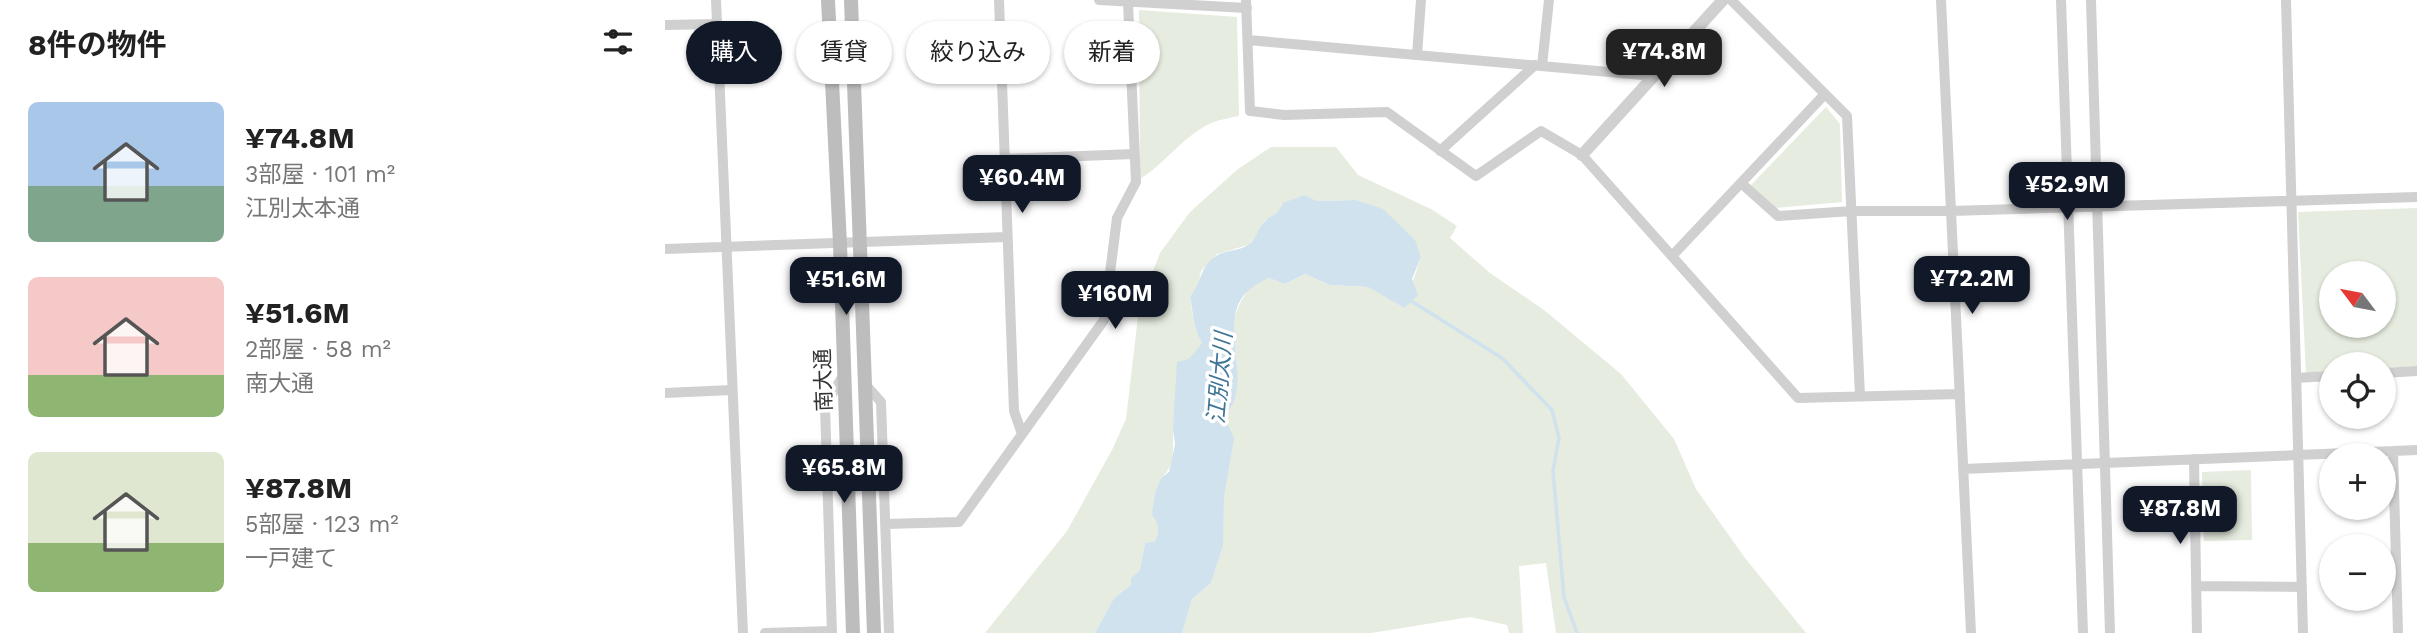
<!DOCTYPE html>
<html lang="ja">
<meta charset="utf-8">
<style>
:root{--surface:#fff;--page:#f6f6f6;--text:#222;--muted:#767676;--accent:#111827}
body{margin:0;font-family:"Work Sans","Noto Sans JP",sans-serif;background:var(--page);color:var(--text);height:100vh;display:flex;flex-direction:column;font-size:26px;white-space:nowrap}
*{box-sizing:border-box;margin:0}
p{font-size:23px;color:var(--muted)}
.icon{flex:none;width:38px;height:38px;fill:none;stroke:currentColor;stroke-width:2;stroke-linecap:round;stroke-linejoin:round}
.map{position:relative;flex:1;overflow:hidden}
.panel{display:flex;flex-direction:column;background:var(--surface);width:665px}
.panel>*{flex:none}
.banner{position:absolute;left:21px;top:21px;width:665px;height:63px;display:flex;gap:14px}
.needle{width:46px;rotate:302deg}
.tools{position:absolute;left:1654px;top:261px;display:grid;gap:14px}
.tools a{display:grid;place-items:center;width:77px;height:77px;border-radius:50%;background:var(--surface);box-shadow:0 2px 5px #0004;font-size:35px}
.price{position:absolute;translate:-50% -60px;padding:0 16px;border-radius:14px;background:var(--accent);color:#fff;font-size:23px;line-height:46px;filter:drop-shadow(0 2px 4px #0008)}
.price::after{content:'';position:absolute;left:50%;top:42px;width:21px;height:16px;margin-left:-10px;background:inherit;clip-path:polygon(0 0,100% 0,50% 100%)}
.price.active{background:#222;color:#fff}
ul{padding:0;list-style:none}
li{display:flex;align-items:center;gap:21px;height:175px;padding:0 28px}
li span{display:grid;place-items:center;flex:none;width:196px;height:140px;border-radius:10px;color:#555}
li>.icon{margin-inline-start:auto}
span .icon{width:84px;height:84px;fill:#fffc;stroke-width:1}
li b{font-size:30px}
h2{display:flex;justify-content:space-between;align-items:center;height:84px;padding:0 28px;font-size:30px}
.pill{padding:0 24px;border-radius:32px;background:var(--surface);box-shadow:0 2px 5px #0004;font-size:24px;line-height:63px}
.pill.active{background:var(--accent);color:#fff}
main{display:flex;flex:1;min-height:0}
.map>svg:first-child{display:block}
</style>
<main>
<section class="panel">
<h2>8件の物件<svg class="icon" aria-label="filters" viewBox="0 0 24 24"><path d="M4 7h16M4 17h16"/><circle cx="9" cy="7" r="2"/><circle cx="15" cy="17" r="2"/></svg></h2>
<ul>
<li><span style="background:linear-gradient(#a9c7e8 60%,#7fa58c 0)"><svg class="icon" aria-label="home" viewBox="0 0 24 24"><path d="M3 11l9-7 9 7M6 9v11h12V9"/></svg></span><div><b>¥74.8M</b><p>3部屋 · 101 m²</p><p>江別太本通</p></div></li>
<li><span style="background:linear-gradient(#f6c9c9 70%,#8fb573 0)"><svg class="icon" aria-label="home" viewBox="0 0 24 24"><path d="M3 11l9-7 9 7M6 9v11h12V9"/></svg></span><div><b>¥51.6M</b><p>2部屋 · 58 m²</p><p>南大通</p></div></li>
<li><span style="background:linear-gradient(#dfe7d0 65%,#8fb573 0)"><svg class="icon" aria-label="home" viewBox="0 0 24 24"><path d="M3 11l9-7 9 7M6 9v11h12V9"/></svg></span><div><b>¥87.8M</b><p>5部屋 · 123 m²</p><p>一戸建て</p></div></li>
</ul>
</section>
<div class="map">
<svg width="1752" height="633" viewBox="0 0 1752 633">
<rect width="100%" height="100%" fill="#fff"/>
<path fill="#e6ecdf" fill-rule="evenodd" d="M474,10L572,17L574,116C564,118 551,120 542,125C516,139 499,164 475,179Z
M1161,107L1175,124L1177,202L1110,208L1086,185Z
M606,147H671L693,175L766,209L792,226L785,238L825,273L879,310L956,374L1009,439L1031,489L1080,558L1141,633H891L881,563L854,566L858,633H844L842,625L805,617L706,633H517L527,599L546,583L558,546L559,418L571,395L572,363L567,323L576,301L586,285L604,278L620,284L640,274L665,285L703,287L739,308L756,257L690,200L652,201L640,195L598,222L590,238L583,245L552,254L536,271L532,290L525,297C528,314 527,328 537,343C519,365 513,398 509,426C506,445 513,464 496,478L494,534L490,541L480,543L475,570L466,578V585L449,598L430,633H320L402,531L447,450L461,419L474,308L495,253L525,212L573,169Z
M1752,208V366L1719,368L1718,364H1666V371L1641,373L1633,212ZM1666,273H1718V326H1666Z
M1586,470L1587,540L1539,541L1537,472Z"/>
<path fill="#cfe2ee" d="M640,195L652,201L690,200L718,209L750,240L756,257L747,279L753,295L739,308L703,287L665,285L640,274L620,284L604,278C547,301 579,349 571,394C570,402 563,411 560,418L569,438L559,497L558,546L546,583L527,599L517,633H430L449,598L466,585V578L475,570L480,543L490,541C495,531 494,524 487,515L490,493L496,478L504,472L510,444L508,429L512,362L524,359L537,343C527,327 529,315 525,297C537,283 534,267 551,256C560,250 574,251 583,245C592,239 592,229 599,222C608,213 612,217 618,203Z"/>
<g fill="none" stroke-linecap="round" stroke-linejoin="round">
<path stroke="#cfe2ee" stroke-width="3.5" d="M743,299L837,358L887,410L894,438L888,471L899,597L912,633"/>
<path stroke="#d0d0d0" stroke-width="10" d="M51,0L78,633
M334,0L349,411L357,434
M434,0L582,8
M581,0L585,111L619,115L722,112L811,176L876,131L917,155L1133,398L1295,394
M1066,0L1182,116L1195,396
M1276,0L1306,633
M1396,0L1418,633
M1426,0L1445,633
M1621,0L1638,633
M0,25L52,24
M583,40L989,76
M752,55L756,0
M877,66L884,0
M775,151L870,65
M339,159L469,154
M1076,183L1113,216L1187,211H1286L1752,197
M0,249L342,237
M1007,256L1160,94
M1718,373L1752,371
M1631,378L1666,376
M201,385L216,402L224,633
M0,393L67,390
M1728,451L1733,633
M1529,459L1532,633
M1298,469L1752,450
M220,524L294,522L439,320L452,218L471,182L463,3
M1531,586L1637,587
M100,633L167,631
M167,633L160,406L179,374"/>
<path stroke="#d0d0d0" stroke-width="12" d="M917,155L1058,0"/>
<path stroke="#bdbdbd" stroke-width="14" d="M163,0L175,244L188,633
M186,0L209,633"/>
</g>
<g text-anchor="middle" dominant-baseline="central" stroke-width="7" stroke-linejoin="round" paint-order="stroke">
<g font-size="21" fill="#333" stroke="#fff">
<text transform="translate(158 380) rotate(-92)">南大通</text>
</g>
<g font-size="23" font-style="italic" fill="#3f7597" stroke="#fff">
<text transform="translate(555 378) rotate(-85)">江別太川</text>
</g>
</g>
</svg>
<div class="tools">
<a><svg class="needle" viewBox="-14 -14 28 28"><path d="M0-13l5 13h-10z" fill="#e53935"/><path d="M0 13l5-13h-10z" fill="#767676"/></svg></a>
<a><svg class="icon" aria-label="locate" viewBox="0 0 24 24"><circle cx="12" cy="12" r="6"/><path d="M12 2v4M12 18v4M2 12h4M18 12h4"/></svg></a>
<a>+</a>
<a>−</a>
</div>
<b class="price active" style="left:999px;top:89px">¥74.8M</b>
<b class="price" style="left:357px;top:215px">¥60.4M</b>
<b class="price" style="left:1402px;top:222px">¥52.9M</b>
<b class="price" style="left:1307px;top:316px">¥72.2M</b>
<b class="price" style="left:181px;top:317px">¥51.6M</b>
<b class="price" style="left:450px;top:331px">¥160M</b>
<b class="price" style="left:179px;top:505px">¥65.8M</b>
<b class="price" style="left:1515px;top:546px">¥87.8M</b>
<div class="banner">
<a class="pill active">購入</a>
<a class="pill">賃貸</a>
<a class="pill">絞り込み</a>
<a class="pill">新着</a>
</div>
</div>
</main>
